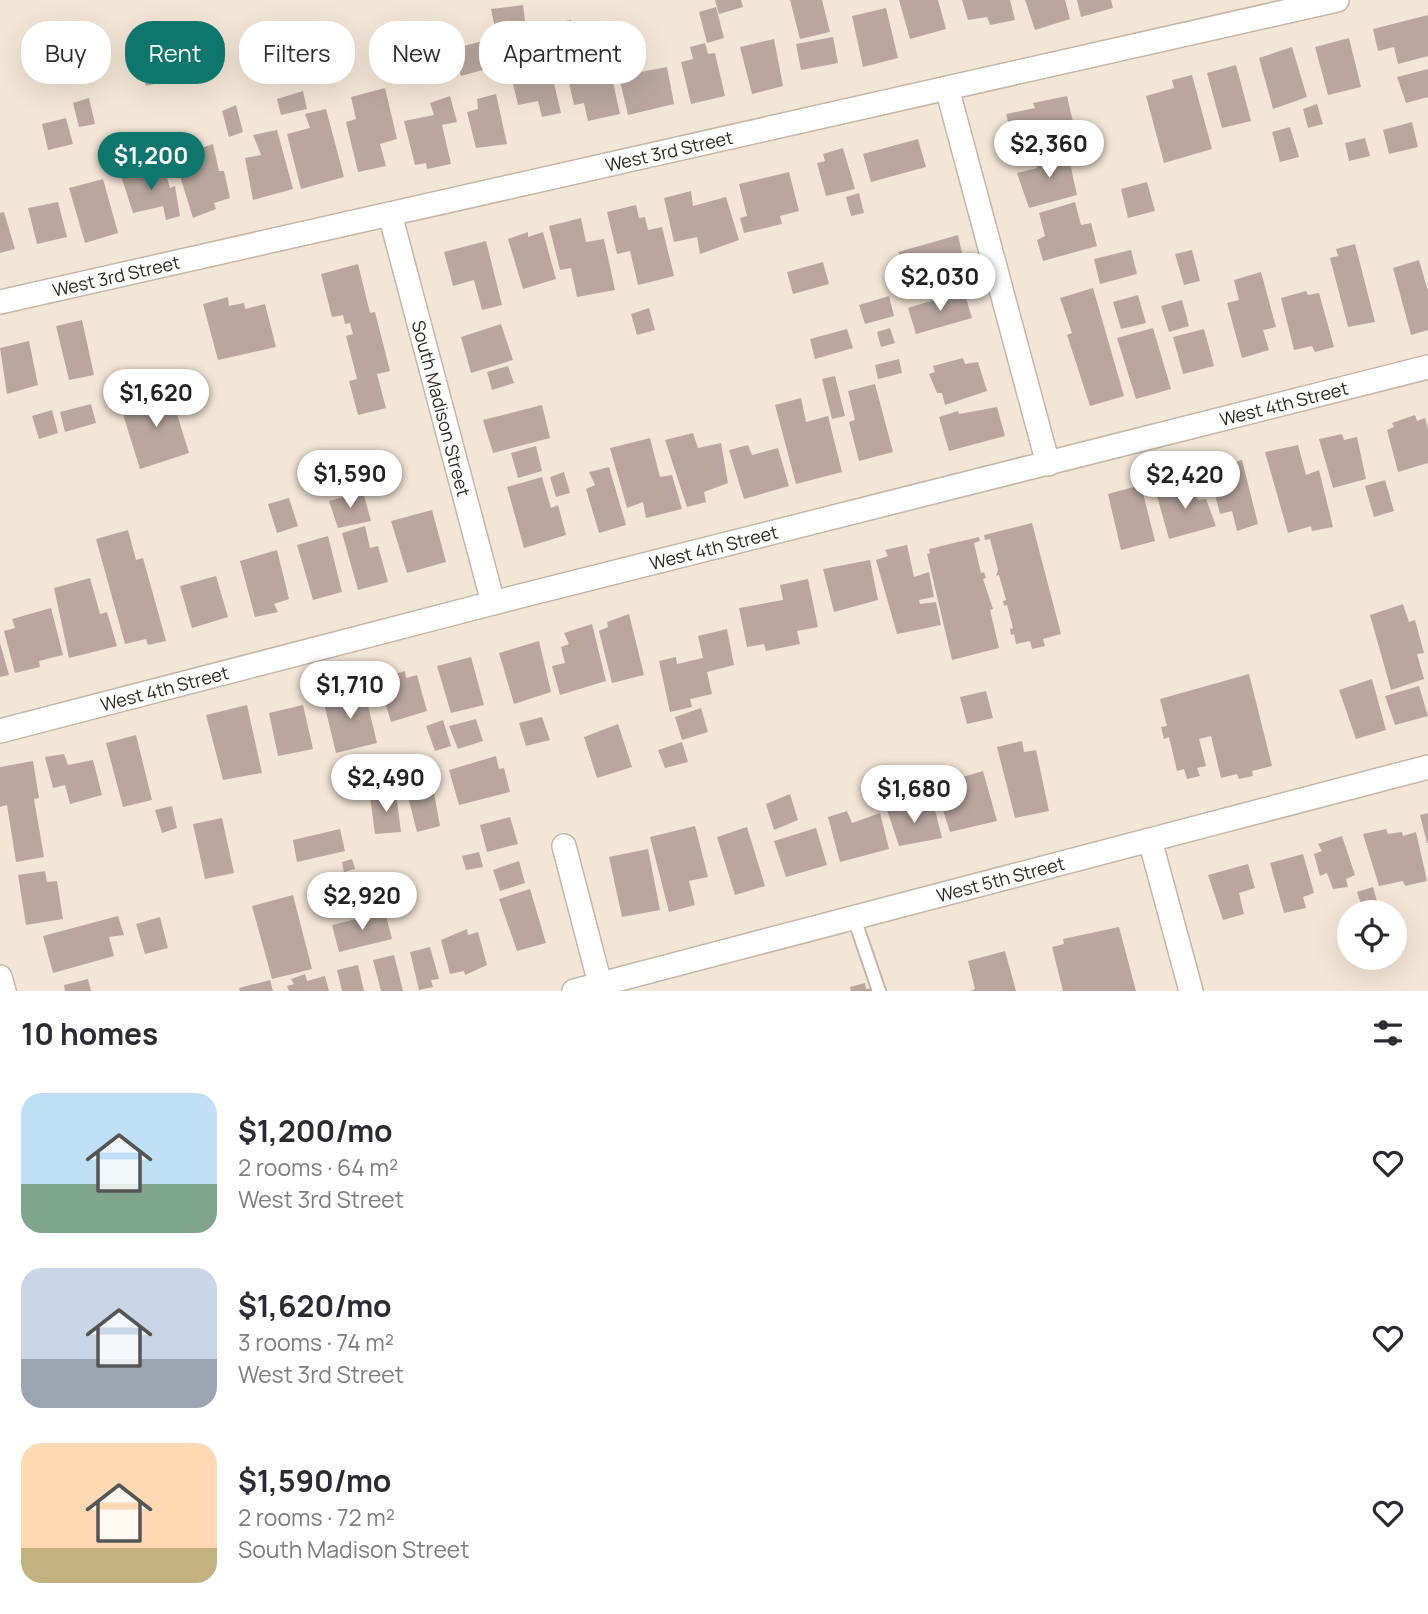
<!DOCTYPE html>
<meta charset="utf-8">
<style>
:root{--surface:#fff;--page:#f2f2f3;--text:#2b2b33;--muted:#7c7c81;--accent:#0f766e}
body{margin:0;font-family:Manrope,sans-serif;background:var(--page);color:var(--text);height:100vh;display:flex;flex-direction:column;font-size:26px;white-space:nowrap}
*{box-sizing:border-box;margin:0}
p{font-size:23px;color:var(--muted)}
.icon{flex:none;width:38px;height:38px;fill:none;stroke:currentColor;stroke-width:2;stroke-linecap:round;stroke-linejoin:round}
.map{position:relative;height:991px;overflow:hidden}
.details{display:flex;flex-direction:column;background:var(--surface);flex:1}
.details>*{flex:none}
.top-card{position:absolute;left:21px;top:21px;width:700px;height:63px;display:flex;gap:14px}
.controls{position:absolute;left:1337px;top:900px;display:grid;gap:14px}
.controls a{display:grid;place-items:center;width:70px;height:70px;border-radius:50%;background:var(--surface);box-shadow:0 7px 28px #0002;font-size:35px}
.price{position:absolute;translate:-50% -60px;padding:0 16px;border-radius:24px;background:#fff;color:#222;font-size:23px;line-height:46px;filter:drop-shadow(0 2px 4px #0008)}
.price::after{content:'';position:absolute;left:50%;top:42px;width:21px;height:16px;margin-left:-10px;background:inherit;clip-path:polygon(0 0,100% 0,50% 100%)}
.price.selected{background:var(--accent);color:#fff}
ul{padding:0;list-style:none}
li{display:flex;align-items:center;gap:21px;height:175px;padding:0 21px}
li span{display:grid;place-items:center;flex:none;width:196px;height:140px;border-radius:21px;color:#555}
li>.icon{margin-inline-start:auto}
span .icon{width:84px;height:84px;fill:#fffc;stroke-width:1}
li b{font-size:30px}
h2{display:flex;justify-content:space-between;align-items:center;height:84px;padding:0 21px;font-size:30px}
.tag{padding:0 24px;border-radius:28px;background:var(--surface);box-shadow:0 7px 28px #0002;font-size:24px;line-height:63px}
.tag.selected{background:var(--accent);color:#fff}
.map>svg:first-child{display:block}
</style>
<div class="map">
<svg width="1428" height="991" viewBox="0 0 1428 991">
<rect width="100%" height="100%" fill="#f4e6d7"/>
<path fill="#baa69f" d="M715,0H741L743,7L719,14Z
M790,0H822L830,32L800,39Z
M899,0H938L946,29L910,39Z
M962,0H1010L1015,20L990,25L987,17L968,20Z
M1025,0H1065L1070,19L1035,30Z
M1077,0H1111L1113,8L1081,17Z
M523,5L526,28L496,33L491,9Z
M716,7L724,38L707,43L699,12Z
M886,8L898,58L863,67L852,16Z
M1428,15V56L1398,64L1394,47L1378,51L1373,29Z
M571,20L581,64L558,69L548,24Z
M338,25L343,43L321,47L317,30Z
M312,28L319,57L295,61L287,33Z
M833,37L838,63L801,70L796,44Z
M1349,38L1361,87L1328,95L1315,47Z
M774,39L783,86L752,94L740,47Z
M483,41L490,68L461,76L452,49Z
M705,43L708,54L715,53L725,96L691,104L681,62L693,59L690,47Z
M545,45L561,113L542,117L538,101L518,105L506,54Z
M1292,47L1307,97L1273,109L1259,58Z
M184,54L190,75L146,86L140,65Z
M608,59L620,114L588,121L584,103L574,105L567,74L586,70L585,64Z
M1236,65L1251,121L1222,128L1207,73Z
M667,67L674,104L628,115L619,76Z
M1428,69V97L1406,103L1397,77Z
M1192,75L1212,149L1164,163L1146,96L1174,88L1172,80Z
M385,88L397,139L380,144L386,166L358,172L346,122L356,119L351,97Z
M303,91L307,109L281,115L277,99Z
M496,94L507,144L476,148L467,112L478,109L477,99Z
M450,96L457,122L442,125L451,164L427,169L426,163L415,165L404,121L434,115L430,103Z
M1067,96L1076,135L1015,147L1006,114L1035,108L1033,103Z
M89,98L95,124L79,127L73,103Z
M1317,104L1323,124L1308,128L1303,109Z
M236,105L243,132L229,137L222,111Z
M326,109L344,177L301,189L287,134L310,128L305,114Z
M66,118L73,144L48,150L42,124Z
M1412,122L1418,147L1389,154L1383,130Z
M1290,127L1299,157L1280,162L1272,132Z
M277,130L293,189L253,200L245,158L261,155L253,135Z
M1365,138L1370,156L1349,161L1345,143Z
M918,139L926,167L871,182L863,154Z
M213,144L219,171H224L230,198L214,203L216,209L193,218L174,157Z
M843,148L855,189L826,196L817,163L825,161L823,154Z
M1067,149L1077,195L1029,208L1017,173L1037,168L1033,158Z
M164,167L170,188L175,186L180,216L166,220L163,206L133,213L121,176Z
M789,172L799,211L780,216L782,224L744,233L740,218L747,216L739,184Z
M103,179L118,233L85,243L69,188Z
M1147,182L1155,211L1128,218L1121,189Z
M691,191L693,206L726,197L739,240L700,254L697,237L674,242L664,198Z
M859,193L864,213L851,216L846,197Z
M58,202L67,237L37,244L28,208Z
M1075,202L1081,225L1091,223L1097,246L1043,261L1037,240L1045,236L1039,213Z
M636,205L639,218L645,217L648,230L662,227L674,276L638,285L630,251L617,254L607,212Z
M4,212L15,249L0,253V213Z
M581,218L586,242L604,239L615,290L577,297L571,268L560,270L549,226Z
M528,232V237L543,232L556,279L523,289L508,239Z
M958,235L962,253H956L961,270L910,283L898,252Z
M486,241L502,305L482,310L474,280L453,286L444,252Z
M1355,244L1375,322L1348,327L1330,258L1338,256L1336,249Z
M1131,250L1137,274L1100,284L1094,259Z
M1192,250L1200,281L1184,285L1175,254Z
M1419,260L1428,291V330L1411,335L1393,268Z
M823,262L829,284L793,294L787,272Z
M358,264L370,313L375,312L390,371L377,374L386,408L358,415L349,381L357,379L346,336L353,334L350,323L345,324L343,315L332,317L321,274Z
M1261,272L1276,327L1263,330L1269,350L1242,358L1227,303L1239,300L1234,280Z
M1093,288L1124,396L1090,406L1067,335L1072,333L1060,298Z
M964,291L972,318L916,334L908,308Z
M1306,291L1308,295L1319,293L1334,347L1315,352L1312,346L1294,350L1281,298Z
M1138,295L1146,323L1121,329L1113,302Z
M889,296L894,316L865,324L859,305Z
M228,297L229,306L244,303L245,309L265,304L276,347L218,360L203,304Z
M1182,300L1189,326L1169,332L1161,306Z
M649,308L655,330L637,335L631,314Z
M82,320L94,375L69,380L56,326Z
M501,324L513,360L471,373L461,337Z
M890,328L895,343L881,347L877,332Z
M1153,328L1171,389L1136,399L1117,338Z
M847,329L853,348L815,359L810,339Z
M1204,329L1214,366L1183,374L1173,337Z
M29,341L38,385L7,394L0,348Z
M963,358L965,364L978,362L987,391L945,405L942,393H937L929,374L935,372L933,366Z
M899,359L902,373L878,379L875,365Z
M508,366L514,383L492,390L487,372Z
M835,376L845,416L832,419L822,379Z
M875,384L893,452L859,461L849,422L855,420L848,391Z
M168,385L189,453L140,469L122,411L146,404L142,393Z
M801,398L806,422L828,416L842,472L796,484L775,405Z
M91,404L96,423L65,432L60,412Z
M542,405L550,438L493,453L483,420Z
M997,407L1005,436L949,451L939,417L958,411L959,414Z
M52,410L58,433L39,439L32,416Z
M1415,415L1417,421L1425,418L1428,429V463L1398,472L1387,430L1394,427L1392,423Z
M693,433L698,448L721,443L728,483L704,492L706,502L687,507L665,440Z
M1342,434L1344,440L1357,437L1366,479L1333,488L1319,439Z
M650,438L660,477L672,475L682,509L646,518L643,502L627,508L610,448Z
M748,445L752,455L778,448L789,486L744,499L729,450Z
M1298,445L1306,475L1319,470L1333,527L1312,531L1311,526L1288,533L1265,452Z
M536,446L542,471L518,478L511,453Z
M1242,460L1258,524L1237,531L1232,511L1220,514L1210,474L1224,471L1221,466Z
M609,467L626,525L599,533L586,489L595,485L589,472Z
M564,472L570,493L556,497L550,477Z
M542,477L551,508L558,505L566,535L524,548L507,487Z
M1193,480L1198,500L1206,499L1216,526L1169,539L1157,496L1178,489L1177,484Z
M1385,480L1394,511L1374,517L1365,486Z
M1141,485L1155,541L1121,550L1108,494Z
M363,492L371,521L338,528L329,501Z
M289,498L298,526L277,533L268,504Z
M432,510L446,562L407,573L391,521Z
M1032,523L1061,634L1043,639L1045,646L1032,649L1030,641L1016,644L1014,634L1011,635L1010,629L1013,628L1007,605L1004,606L1003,601L1006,600L999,575L996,576L998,570L990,539L985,540L984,535Z
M365,526L370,548L378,546L388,582L358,590L342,533Z
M128,530L136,560L143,558L166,641L148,645L146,639L125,644L96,539Z
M328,536L342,592L313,600L297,545Z
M979,537L980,541L974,543L981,573L984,572L986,578L983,579L993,609L990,610L999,648L952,660L927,554L930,553L929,549Z
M907,545L914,577L929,572L934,597L919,600L920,604L936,602L941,625L897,634L876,560L888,556L885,550Z
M277,550L289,599L274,604L278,612L255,617L240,561Z
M870,560L878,600L834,612L823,569Z
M216,576L228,617L192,628L180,586Z
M90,578L100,614L107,612L117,646L69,658L54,588Z
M808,579L818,627L797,631L800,644L766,651L764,644L747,647L739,608L783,600L780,585Z
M1403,604L1409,622L1415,620L1424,653L1417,654L1424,679L1391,690L1370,615Z
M51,608L63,655L39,661L40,667L15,673L4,631L15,628L12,619Z
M629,614L644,675L612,683L599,631L608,627L607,622Z
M592,624L606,681L560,695L552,666L565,663L561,647L569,644L564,633Z
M727,629L734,665L707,672L712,694L690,699L692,707L670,712L659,661L676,657L677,664L703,658L698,636Z
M539,641L551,692L514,704L499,653Z
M0,643L9,675L0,677Z
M471,657L484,705L451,713L437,666Z
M405,671L406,678L417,675L427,711L391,722L380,685L391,683L388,676Z
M1249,674L1272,766L1252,771L1253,776L1239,779L1237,774L1221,778L1211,736L1199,739L1206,766L1197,768L1200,776L1187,779L1184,769L1177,771L1169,737L1164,739L1161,727L1167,726L1160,699Z
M1372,679L1386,730L1356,739L1339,690Z
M1419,686L1428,716L1395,725L1385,696Z
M364,689L377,743L336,753L323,699Z
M986,691L993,718L967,724L960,697Z
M247,705L262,773L223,780L206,715Z
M303,705L313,749L278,756L269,713Z
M701,708L708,732L682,740L675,717Z
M542,717L550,740L526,746L519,723Z
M476,719L483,741L458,749L449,726Z
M443,720L451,746L435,751L426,726Z
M618,724L632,767L597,778L584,737Z
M136,735L152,800L123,807L106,743Z
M1022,741L1024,752L1036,750L1049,811L1015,818L997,747Z
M682,742L688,762L665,768L658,750Z
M64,754L68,765L93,760L102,795L70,804L65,785L53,788L45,757Z
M496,756L499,769L504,768L510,792L459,805L449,770Z
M33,761L39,798L34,799L44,857L16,862L7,805L0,807V767Z
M983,771L997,821L950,832L942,807L958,804L952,780Z
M432,782L440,826L417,832L406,789Z
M396,793L401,832L375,834L370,796Z
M790,794L798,820L774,830L766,804Z
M925,805L927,811L935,810L942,838L899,846L887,810L903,806L905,811Z
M172,806L177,828L162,833L155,810Z
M847,811L852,823L880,813L889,849L840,862L828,817Z
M1428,813V843H1427L1420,815Z
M510,817L518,844L487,852L480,825Z
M222,818L234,873L205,879L193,824Z
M695,826L708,877L689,881L695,905L669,912L650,837Z
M747,827L765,886L735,895L717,837Z
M816,828L827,865L786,877L774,841Z
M340,829L345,851L297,862L293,840Z
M1386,829L1388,834L1402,832L1403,836L1416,832L1427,881L1405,886L1403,881L1379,886L1363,834Z
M1342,836L1355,875L1346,879L1348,887L1333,889L1327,873L1320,876L1314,854L1322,851L1318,844Z
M648,849L660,910L622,917L609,857Z
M479,852L483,867L466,870L462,856Z
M1303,854L1314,893L1303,897L1306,908L1284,913L1270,863Z
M352,859L355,869L344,872L342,862Z
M519,861L525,883L500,891L493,870Z
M1248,864L1255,888L1239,893L1244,914L1223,920L1208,875Z
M45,871L47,882L57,881L63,919L26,925L18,875Z
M1373,887L1380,912H1364L1357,892Z
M530,889L546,943L517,951L499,899Z
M331,893L335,909L322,912L318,895Z
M293,895L312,969L272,979L252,906Z
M385,912L392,939L339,952L332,925Z
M118,916L124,935L109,937L114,956L53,973L43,936Z
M160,917L168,948L145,954L136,924Z
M1119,927L1136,991H1063L1052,947L1064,944L1063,939Z
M467,929L468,935L478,932L487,965L465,975L464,971L450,974L441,940Z
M430,947L439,979L431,980L433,987L419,990L410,952Z
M1005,951L1016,991H970L975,989L968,961Z
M394,955L403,991H381L373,960Z
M358,965L364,991H342L337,970Z
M305,974L307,981L325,976L329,991H289L287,986L294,984L291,979Z
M88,979L91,991H65L64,985Z
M270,980L273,991H240L239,988Z
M865,983L866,989L873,988L874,991H851L850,987Z"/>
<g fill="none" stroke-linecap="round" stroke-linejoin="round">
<g stroke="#c4b7a8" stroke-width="16">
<path id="service" d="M854,918L879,991"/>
</g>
<g stroke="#c4b7a8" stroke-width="26">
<g id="minor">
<path d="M947,88L1048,464"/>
<path id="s1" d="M390,214L493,603"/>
<path id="s2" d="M0,302L1337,0"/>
<path id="s3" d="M0,731L493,603L1428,367"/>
<path d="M1150,840L1191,991"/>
<path d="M564,846L600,984"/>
<path d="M0,977L4,991"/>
<path id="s4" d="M574,991L1428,767"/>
</g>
</g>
<use href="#service" stroke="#fff" stroke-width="12"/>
<use href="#minor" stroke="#fff" stroke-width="23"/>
</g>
<g text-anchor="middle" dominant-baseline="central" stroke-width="5" stroke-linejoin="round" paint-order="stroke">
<g font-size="18" fill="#2c2721" stroke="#fff">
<text stroke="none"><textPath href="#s2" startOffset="686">West 3rd Street</textPath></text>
<text stroke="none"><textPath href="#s2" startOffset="119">West 3rd Street</textPath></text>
<text stroke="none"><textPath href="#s3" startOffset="1325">West 4th Street</textPath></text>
<text stroke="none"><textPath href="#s1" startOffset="201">South Madison Street</textPath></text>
<text stroke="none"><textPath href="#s3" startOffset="737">West 4th Street</textPath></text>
<text stroke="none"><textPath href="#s3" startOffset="170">West 4th Street</textPath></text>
<text stroke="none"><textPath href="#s4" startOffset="441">West 5th Street</textPath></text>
</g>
</g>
</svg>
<div class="controls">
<a><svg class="icon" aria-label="locate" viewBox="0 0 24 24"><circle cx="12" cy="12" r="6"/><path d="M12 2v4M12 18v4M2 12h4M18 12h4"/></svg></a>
</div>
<b class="price" style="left:1049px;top:180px">$2,360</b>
<b class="price selected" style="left:151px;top:192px">$1,200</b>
<b class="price" style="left:940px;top:313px">$2,030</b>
<b class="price" style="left:156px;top:429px">$1,620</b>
<b class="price" style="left:350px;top:510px">$1,590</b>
<b class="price" style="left:1185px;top:511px">$2,420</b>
<b class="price" style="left:350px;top:721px">$1,710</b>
<b class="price" style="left:386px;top:814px">$2,490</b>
<b class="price" style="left:914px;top:825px">$1,680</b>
<b class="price" style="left:362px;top:932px">$2,920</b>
<div class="top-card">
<a class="tag">Buy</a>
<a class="tag selected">Rent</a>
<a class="tag">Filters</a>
<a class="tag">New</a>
<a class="tag">Apartment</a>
</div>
</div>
<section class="details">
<h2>10 homes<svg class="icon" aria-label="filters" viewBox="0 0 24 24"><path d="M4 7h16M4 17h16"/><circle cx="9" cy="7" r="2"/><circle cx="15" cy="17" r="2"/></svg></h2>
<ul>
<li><span style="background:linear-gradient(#bfe0f5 65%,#7fa58c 0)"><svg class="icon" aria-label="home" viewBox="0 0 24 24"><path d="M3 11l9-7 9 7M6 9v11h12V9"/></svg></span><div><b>$1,200/mo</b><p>2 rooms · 64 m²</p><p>West 3rd Street</p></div><svg class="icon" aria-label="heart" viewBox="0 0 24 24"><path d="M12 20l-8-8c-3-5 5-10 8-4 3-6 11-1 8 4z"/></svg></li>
<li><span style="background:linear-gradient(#c9d6e8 65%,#9aa5b1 0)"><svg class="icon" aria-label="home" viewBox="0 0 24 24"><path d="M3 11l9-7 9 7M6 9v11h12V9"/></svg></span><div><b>$1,620/mo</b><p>3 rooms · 74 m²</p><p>West 3rd Street</p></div><svg class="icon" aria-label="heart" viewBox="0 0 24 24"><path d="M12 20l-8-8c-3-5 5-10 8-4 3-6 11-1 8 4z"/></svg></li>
<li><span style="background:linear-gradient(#ffd9b3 75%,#c2b280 0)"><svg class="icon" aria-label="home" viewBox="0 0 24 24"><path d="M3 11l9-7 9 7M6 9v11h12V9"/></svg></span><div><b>$1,590/mo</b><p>2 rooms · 72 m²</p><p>South Madison Street</p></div><svg class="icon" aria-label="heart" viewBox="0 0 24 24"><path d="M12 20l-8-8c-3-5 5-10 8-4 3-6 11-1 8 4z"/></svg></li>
</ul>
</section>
